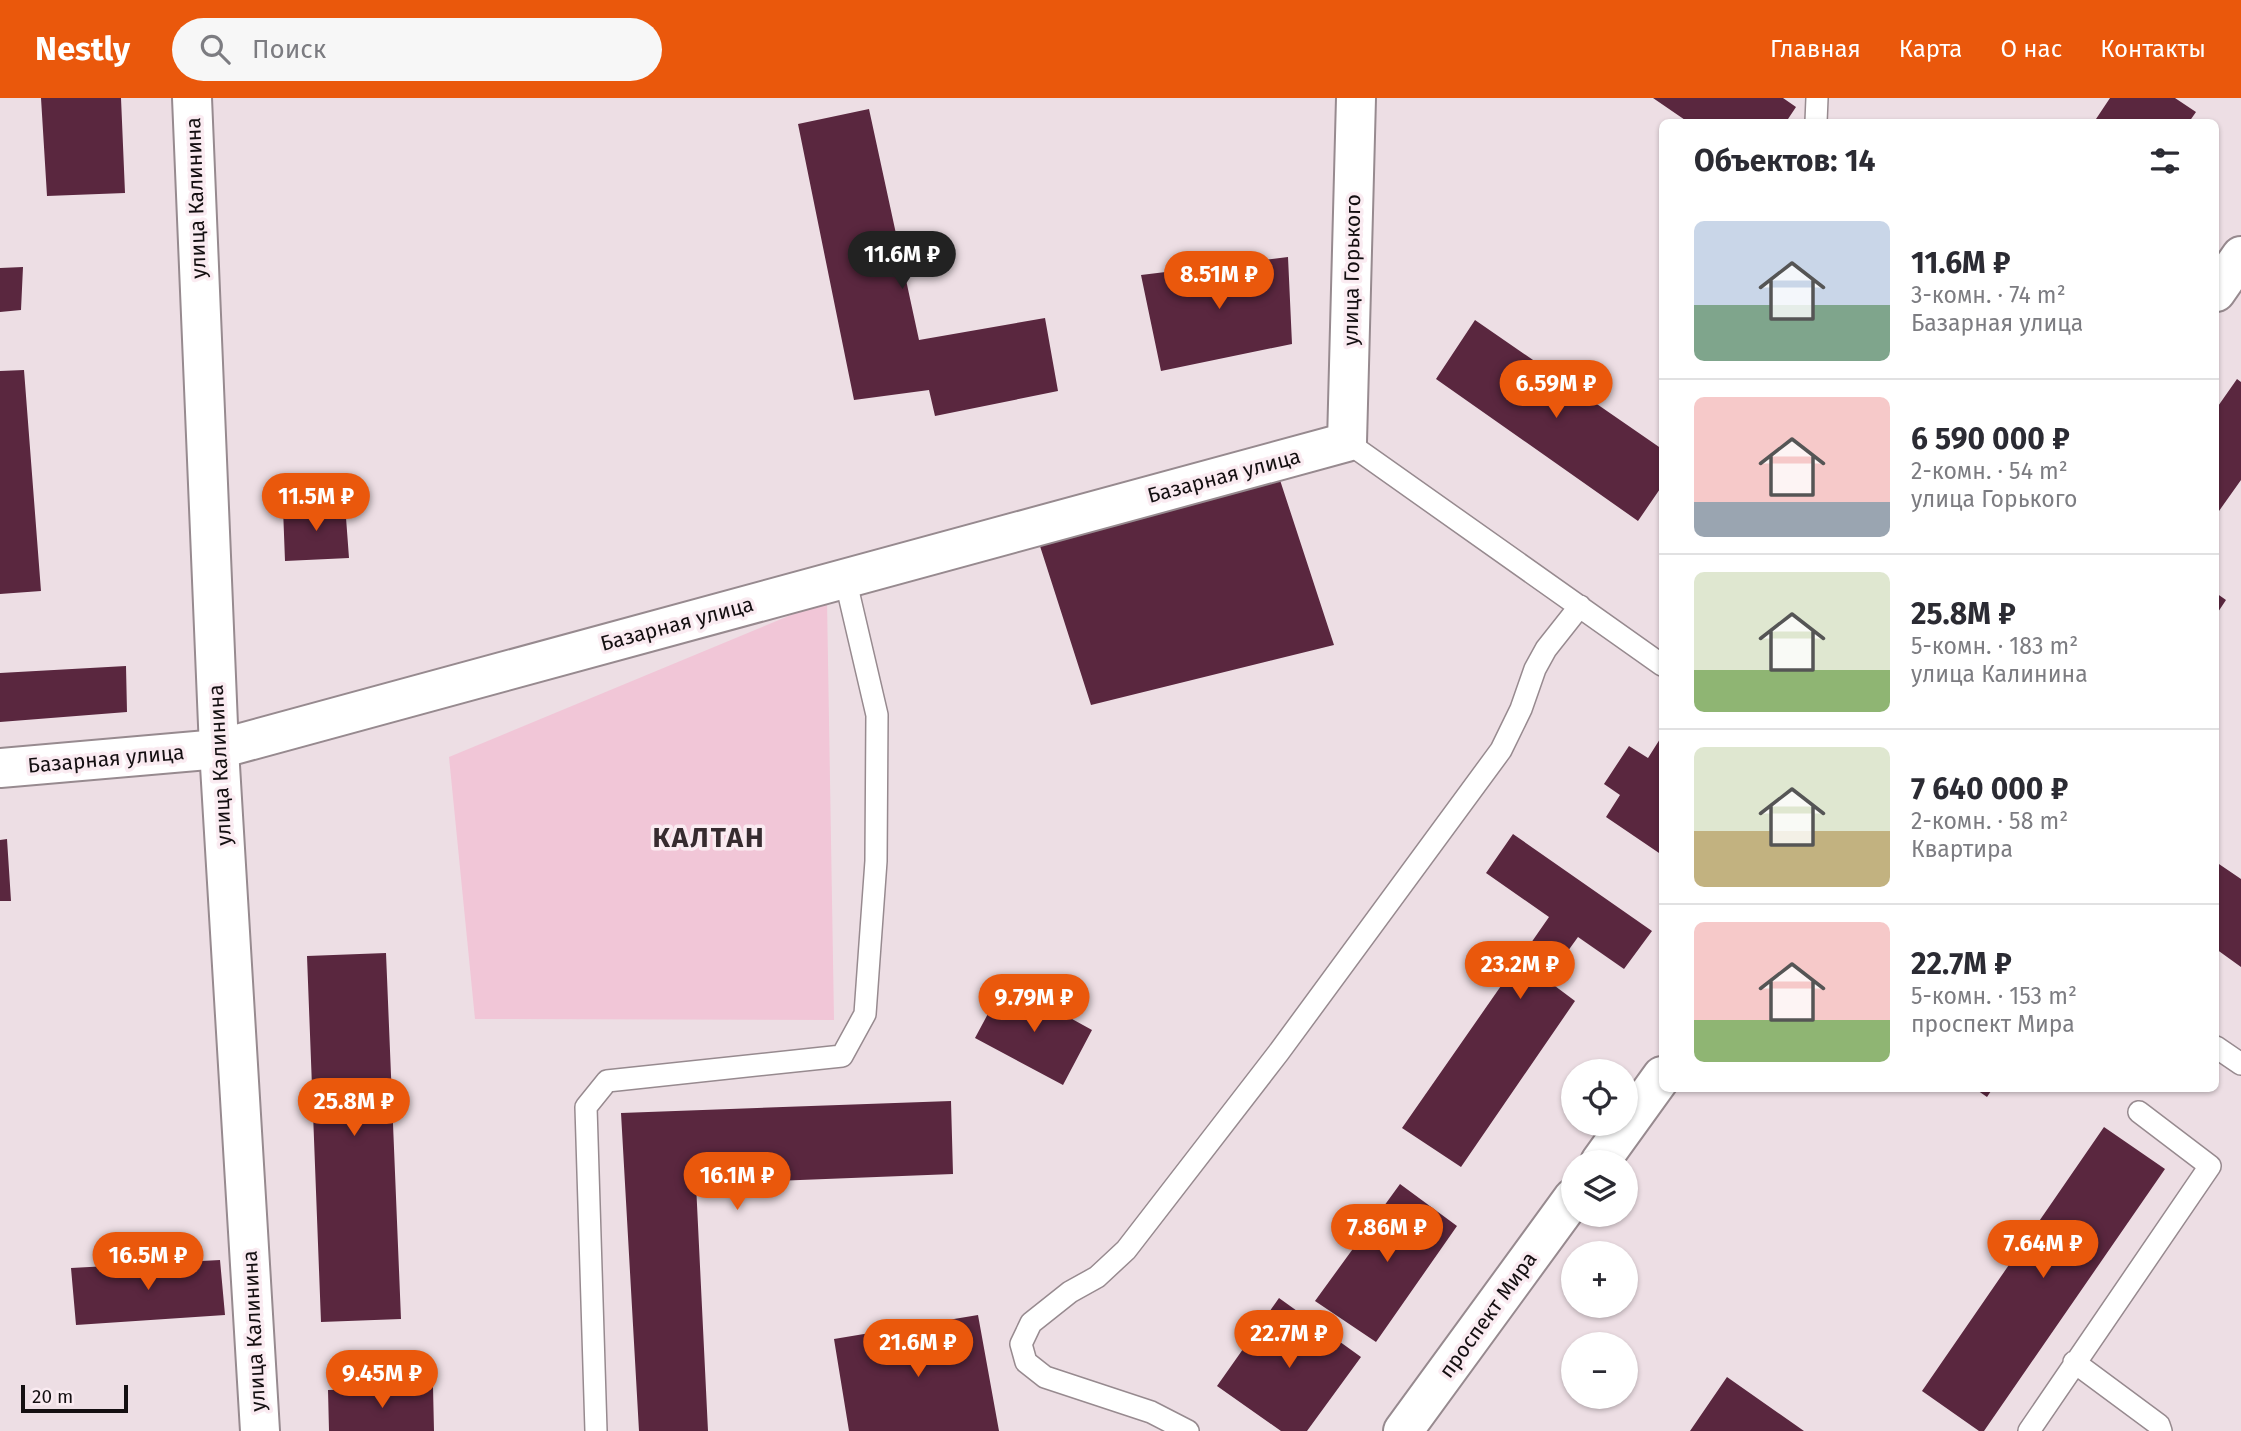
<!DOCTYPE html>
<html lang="ru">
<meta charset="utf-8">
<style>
:root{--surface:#fff;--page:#f7f7f7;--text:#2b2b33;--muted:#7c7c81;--line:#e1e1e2;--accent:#ea580c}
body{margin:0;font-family:"Fira Sans",sans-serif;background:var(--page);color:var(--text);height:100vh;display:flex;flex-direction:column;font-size:26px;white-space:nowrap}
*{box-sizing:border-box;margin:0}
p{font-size:23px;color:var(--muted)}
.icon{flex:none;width:38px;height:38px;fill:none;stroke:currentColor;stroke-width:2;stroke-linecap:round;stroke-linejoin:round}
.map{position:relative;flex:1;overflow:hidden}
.details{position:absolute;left:1659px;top:21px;width:560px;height:973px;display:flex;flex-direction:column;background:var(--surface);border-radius:10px;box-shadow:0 2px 5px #0004}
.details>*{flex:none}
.buttons{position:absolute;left:1561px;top:961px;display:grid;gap:14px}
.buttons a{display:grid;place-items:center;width:77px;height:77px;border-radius:50%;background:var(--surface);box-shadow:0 2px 5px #0004;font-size:35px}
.scale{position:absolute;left:21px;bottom:18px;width:107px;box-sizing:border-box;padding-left:7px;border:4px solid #140f11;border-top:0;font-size:19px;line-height:24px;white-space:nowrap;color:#140f11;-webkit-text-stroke:5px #faebf1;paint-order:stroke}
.price{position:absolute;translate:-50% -60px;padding:0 16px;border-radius:24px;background:var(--accent);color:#fff;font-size:23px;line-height:46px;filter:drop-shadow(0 2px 4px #0008)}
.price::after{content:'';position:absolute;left:50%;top:42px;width:21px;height:16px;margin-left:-10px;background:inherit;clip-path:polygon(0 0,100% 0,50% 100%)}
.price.current{background:#222;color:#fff}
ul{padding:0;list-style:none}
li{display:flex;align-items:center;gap:21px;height:175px;padding:0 35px}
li+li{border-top:2px solid var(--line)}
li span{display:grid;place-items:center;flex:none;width:196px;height:140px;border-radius:10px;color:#555}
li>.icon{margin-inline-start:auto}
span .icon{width:84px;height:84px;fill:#fffc;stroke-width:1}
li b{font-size:30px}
h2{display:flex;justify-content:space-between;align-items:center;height:84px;padding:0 35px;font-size:30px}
header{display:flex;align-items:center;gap:42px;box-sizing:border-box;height:98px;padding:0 35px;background:var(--accent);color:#fff}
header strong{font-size:33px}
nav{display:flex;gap:38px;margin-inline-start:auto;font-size:24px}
.search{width:490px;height:63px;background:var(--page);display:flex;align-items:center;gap:18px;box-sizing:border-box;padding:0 24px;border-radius:38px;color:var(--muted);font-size:26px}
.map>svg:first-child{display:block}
</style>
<header>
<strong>Nestly</strong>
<div class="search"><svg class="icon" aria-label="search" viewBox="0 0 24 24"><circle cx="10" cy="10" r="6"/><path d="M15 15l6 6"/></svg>Поиск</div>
<nav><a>Главная</a><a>Карта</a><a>О нас</a><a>Контакты</a></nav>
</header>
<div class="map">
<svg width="2241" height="1333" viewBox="0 0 2241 1333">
<rect width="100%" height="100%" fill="#eddee4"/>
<path fill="#f1c6d7" d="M827,502L834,922L475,921L449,659Z"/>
<path fill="#5a273f" d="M41,0H121L125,95L47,98Z
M1653,0H1783L1796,9L1786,24H1688Z
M2110,0H2175L2196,14L2189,24H2094Z
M869,11L919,242L1045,220L1058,293L935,318L929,292L854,302L798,26Z
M1288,159L1292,246L1161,273L1141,177Z
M23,169L21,212L0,214V170Z
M1475,222L1662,351V388L1638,423L1436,281Z
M24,272L41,493L0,496V273Z
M2237,281L2241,284V382L2219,413L2216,411V311Z
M1279,379L1334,547L1091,607L1039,445Z
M345,406L349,460L285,463L283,410Z
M2216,495L2226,502L2216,517Z
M126,568L127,614L0,624V575Z
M1660,641L1662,643V757L1606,719L1620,697L1604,686L1629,648L1648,660Z
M1513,736L1652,833L1624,871L1578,839L1547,882L1575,903L1461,1069L1402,1030L1549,819L1486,775Z
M7,741L11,803H0V742Z
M2216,764L2241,781V869L2216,851Z
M386,855L401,1221L321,1224L307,858Z
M1005,884L1092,932L1063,987L975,940Z
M1974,990H1993L1987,999Z
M951,1003L953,1076L696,1086L708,1333H639L621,1015Z
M2104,1029L2165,1071L1984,1333H1979L1922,1293Z
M1400,1086L1457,1128L1376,1244L1315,1203Z
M220,1162L225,1217L76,1227L71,1170Z
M1279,1200L1361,1259L1307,1333H1281L1217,1288Z
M978,1217L999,1333H849L834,1241Z
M1727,1279L1804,1333H1690Z
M433,1289L434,1333H329L328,1292Z"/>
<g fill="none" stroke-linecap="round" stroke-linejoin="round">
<g stroke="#978a8f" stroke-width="24">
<path id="lane" d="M1816,24L1817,0
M1347,344L1662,567
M2216,949L2241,966
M2074,1264L2159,1327L2161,1333
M596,1333L586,1009L607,983L842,958L865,916L876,763L877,617L845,480
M1188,1333L1151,1314L1045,1279L1026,1264L1021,1246L1031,1225L1070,1194L1097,1179L1126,1152L1279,954L1501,652L1521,611L1535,571L1546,551L1580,508
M2029,1333L2210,1068L2139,1014"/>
</g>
<g stroke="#978a8f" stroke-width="42">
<path id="street" d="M2216,194L2241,158
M0,670L219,651L1347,344L1356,0
M1600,1064L1662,978
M1403,1333L1573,1100"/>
</g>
<g stroke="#978a8f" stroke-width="42">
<path id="secondary" d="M192,0L219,651L260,1333"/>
</g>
<use href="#lane" stroke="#fff" stroke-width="21"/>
<use href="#street" stroke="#fff" stroke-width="38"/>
<use href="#secondary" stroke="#fff" stroke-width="38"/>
</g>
<g text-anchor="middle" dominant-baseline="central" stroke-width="7" stroke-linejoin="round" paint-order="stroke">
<g font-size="21" fill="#140f11" stroke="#faebf1">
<text transform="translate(196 100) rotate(-92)">улица Калинина</text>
<text transform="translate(1352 172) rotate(-89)">улица Горького</text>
<text transform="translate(1224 378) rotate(-15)">Базарная улица</text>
<text transform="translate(677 526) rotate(-15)">Базарная улица</text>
<text transform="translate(106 661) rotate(-5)">Базарная улица</text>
<text transform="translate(220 667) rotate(-93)">улица Калинина</text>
<text transform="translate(1488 1217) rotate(-54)">проспект Мира</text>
<text transform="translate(254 1233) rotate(-93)">улица Калинина</text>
</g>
<g font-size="28" font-weight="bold" letter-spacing="2" fill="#362b2f" stroke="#faebf1">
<text x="709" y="739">КАЛТАН</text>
</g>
</g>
</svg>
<div class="buttons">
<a><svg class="icon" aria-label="locate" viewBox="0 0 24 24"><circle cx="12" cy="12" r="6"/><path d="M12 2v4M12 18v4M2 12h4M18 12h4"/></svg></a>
<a><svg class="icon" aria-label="layers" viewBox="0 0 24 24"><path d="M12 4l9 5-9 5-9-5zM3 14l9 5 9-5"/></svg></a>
<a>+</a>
<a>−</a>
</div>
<div class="scale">20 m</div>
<b class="price current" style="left:902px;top:193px">11.6M ₽</b>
<b class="price" style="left:1219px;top:213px">8.51M ₽</b>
<b class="price" style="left:1556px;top:322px">6.59M ₽</b>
<b class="price" style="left:316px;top:435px">11.5M ₽</b>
<b class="price" style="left:1520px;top:903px">23.2M ₽</b>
<b class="price" style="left:1034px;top:936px">9.79M ₽</b>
<b class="price" style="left:354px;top:1040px">25.8M ₽</b>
<b class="price" style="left:737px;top:1114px">16.1M ₽</b>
<b class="price" style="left:1387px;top:1166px">7.86M ₽</b>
<b class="price" style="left:2043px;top:1182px">7.64M ₽</b>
<b class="price" style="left:148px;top:1194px">16.5M ₽</b>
<b class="price" style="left:1289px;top:1272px">22.7M ₽</b>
<b class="price" style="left:918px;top:1281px">21.6M ₽</b>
<b class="price" style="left:382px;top:1312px">9.45M ₽</b>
<section class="details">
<h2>Объектов: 14<svg class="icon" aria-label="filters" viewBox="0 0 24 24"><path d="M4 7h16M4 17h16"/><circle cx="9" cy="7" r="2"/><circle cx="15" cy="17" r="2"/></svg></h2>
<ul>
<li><span style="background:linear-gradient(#c9d6e8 60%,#7fa58c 0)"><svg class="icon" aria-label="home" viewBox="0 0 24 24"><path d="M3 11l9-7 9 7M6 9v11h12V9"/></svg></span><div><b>11.6M ₽</b><p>3-комн. · 74 m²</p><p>Базарная улица</p></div></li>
<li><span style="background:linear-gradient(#f6c9c9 75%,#9aa5b1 0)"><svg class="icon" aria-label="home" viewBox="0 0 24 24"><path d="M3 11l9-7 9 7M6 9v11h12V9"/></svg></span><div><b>6 590 000 ₽</b><p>2-комн. · 54 m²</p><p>улица Горького</p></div></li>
<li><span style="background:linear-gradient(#dfe7d0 70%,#8fb573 0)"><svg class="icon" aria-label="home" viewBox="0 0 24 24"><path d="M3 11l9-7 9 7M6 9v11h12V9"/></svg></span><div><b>25.8M ₽</b><p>5-комн. · 183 m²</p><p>улица Калинина</p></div></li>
<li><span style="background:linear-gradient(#dfe7d0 60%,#c2b280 0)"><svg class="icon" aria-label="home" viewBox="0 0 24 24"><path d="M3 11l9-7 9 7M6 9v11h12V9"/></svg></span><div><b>7 640 000 ₽</b><p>2-комн. · 58 m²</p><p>Квартира</p></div></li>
<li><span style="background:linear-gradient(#f6c9c9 70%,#8fb573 0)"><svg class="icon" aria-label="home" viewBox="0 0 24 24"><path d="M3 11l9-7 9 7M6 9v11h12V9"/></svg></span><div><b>22.7M ₽</b><p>5-комн. · 153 m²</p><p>проспект Мира</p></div></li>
</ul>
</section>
</div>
